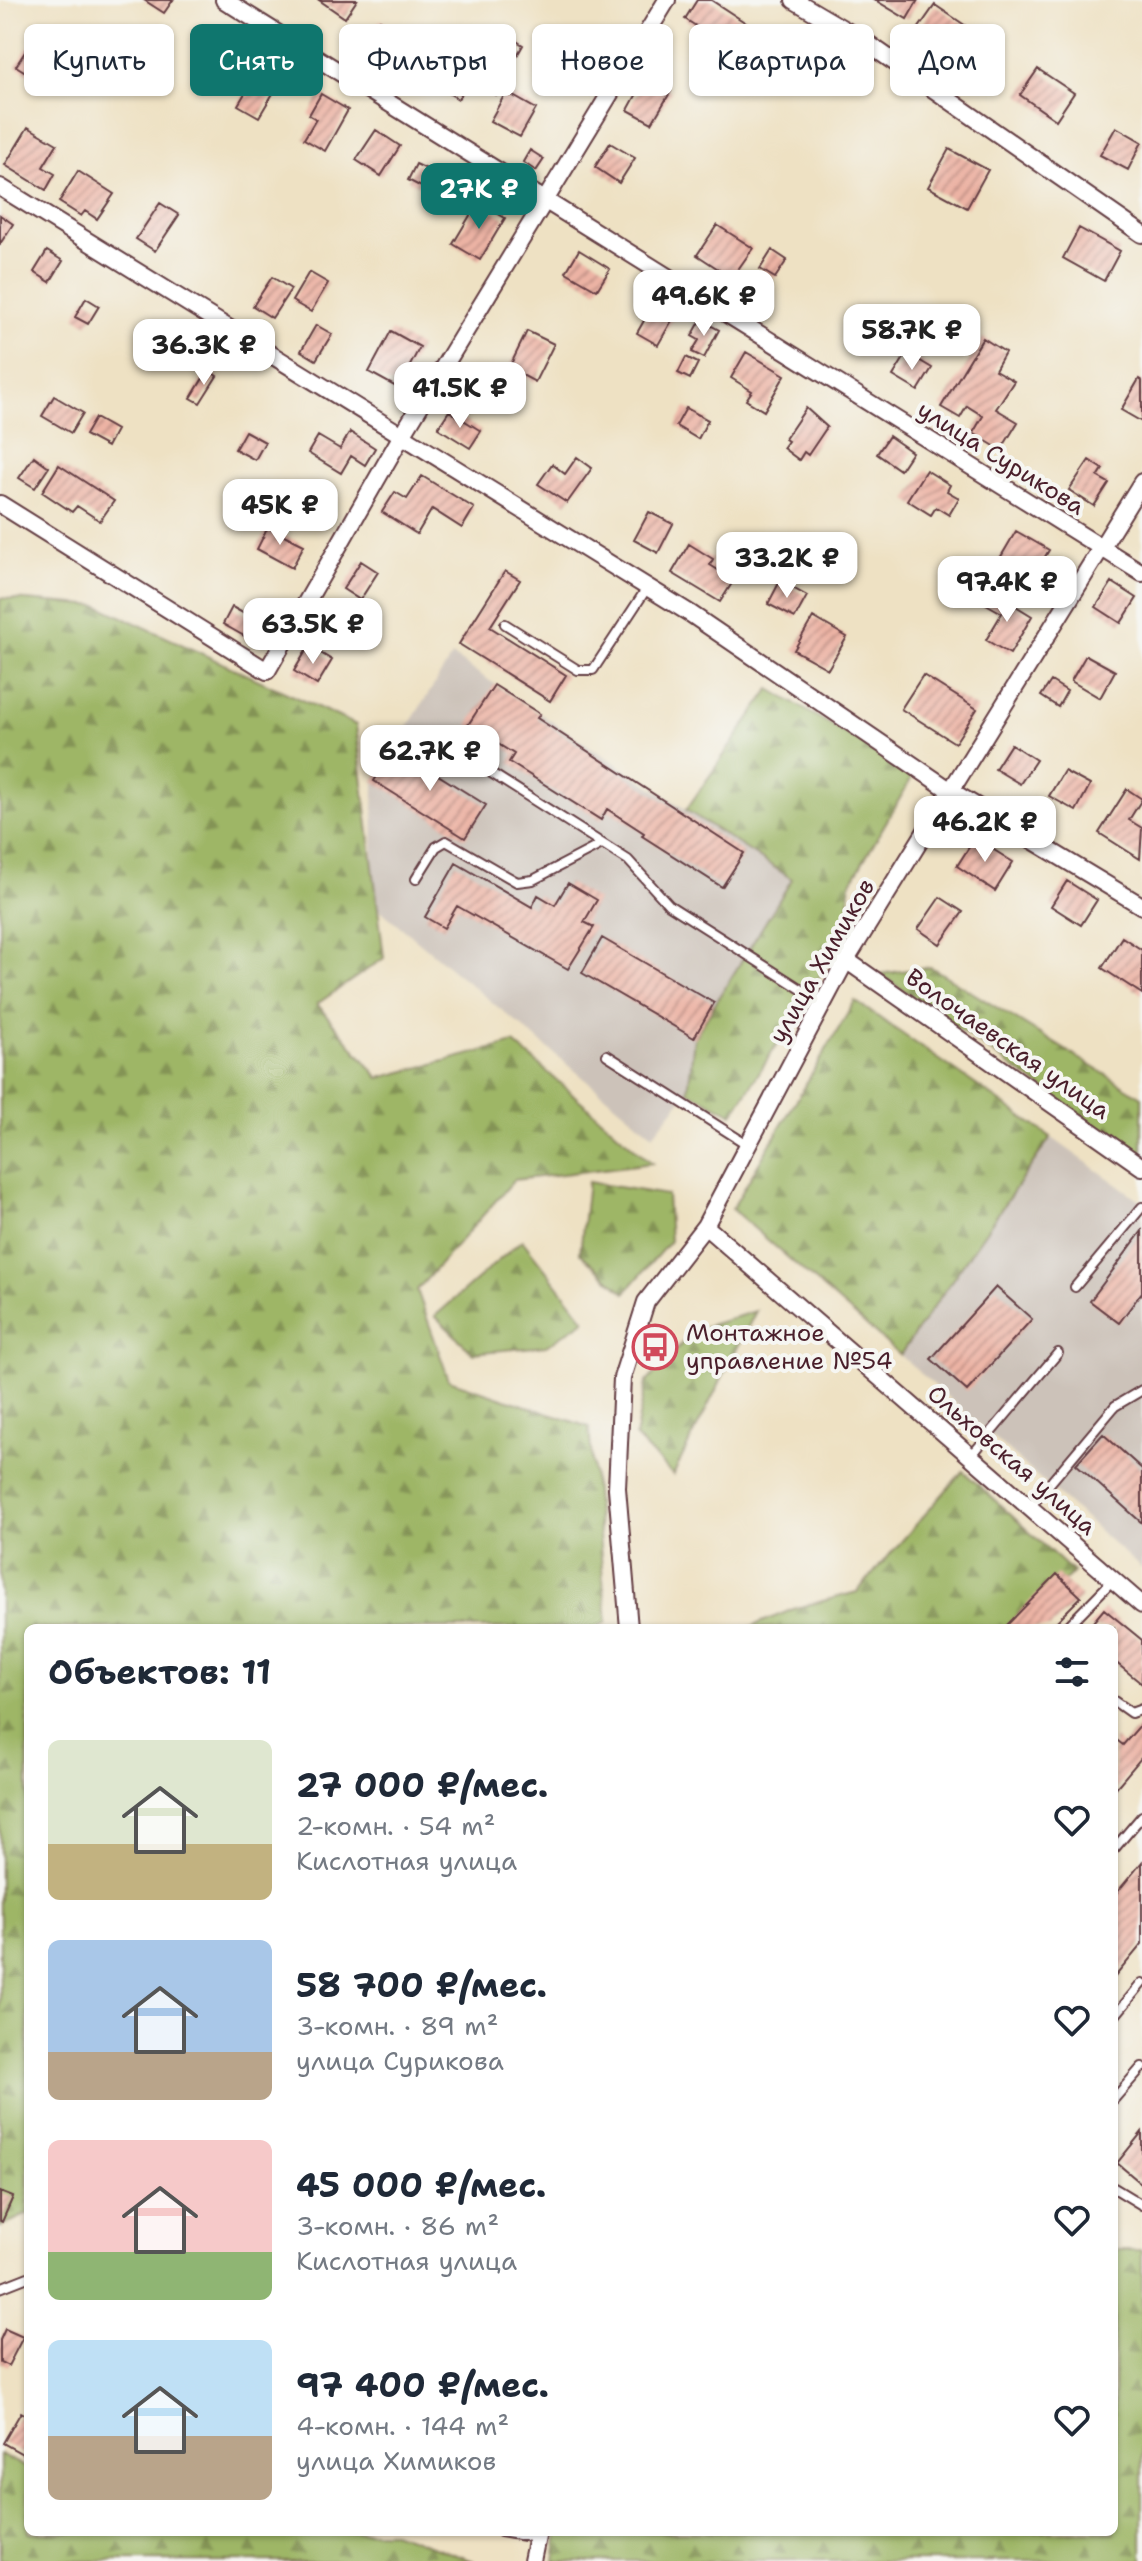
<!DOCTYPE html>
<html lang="ru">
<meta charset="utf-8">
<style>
:root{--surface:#fff;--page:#f6f6f7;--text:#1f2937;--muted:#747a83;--accent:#0f766e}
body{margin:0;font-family:"Shantell Sans",sans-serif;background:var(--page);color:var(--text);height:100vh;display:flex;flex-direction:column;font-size:30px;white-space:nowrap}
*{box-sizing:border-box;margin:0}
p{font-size:26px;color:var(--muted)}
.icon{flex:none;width:44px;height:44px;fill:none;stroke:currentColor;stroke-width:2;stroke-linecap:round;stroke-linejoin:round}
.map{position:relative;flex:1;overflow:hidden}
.panel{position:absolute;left:24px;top:1624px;width:1094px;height:912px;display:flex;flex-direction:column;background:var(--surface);border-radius:12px;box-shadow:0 2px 6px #0004}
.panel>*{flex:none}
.banner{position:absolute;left:24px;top:24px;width:1094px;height:72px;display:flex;gap:16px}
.price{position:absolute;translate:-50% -68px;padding:0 18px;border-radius:16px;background:#fff;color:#222;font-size:26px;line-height:52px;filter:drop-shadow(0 2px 4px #0008)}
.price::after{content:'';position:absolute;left:50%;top:48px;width:24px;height:18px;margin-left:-12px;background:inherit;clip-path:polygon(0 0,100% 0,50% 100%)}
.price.selected{background:var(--accent);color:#fff}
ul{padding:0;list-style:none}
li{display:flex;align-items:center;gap:24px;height:200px;padding:0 24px}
li span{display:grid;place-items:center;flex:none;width:224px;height:160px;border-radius:12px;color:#555}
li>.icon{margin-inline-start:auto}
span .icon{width:96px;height:96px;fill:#fffc;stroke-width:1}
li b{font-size:34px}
h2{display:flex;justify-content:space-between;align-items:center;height:96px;padding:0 24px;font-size:34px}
.chip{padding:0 28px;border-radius:12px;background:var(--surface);box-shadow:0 2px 6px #0004;font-size:28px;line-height:72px}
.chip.selected{background:var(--accent);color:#fff}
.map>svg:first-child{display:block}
</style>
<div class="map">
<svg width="1142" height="2561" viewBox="0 0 1142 2561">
<defs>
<pattern id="forest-firs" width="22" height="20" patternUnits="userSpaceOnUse" patternTransform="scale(2)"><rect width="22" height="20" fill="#9eb666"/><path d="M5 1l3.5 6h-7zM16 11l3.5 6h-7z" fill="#839354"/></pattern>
<pattern id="building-hatch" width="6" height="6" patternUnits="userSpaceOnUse" patternTransform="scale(2)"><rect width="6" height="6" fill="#ecb3a4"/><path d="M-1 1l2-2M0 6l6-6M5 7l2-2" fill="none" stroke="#c19186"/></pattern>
</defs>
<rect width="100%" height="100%" fill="#f6f6f2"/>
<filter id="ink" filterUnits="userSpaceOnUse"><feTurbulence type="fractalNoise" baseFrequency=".0125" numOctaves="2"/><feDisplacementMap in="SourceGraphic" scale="16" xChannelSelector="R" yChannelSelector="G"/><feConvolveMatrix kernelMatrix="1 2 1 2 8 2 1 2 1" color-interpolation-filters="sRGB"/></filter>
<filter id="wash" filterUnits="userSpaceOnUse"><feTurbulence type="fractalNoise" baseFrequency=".006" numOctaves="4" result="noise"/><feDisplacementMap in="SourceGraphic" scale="32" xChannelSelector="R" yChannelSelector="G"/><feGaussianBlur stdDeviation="1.8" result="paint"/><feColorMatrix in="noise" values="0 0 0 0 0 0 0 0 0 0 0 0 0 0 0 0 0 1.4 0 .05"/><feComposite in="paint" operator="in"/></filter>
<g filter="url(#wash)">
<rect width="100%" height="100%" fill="#eee1c3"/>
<path fill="#ccc2b9" d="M452,656L792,879L694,1038L688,1091L653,1135L373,904L374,781Z
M1051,1137L1142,1202V1569L900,1355Z"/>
<path fill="url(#forest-firs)" stroke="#746a48" stroke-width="2" d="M0,598L99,606L356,725L384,958L317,1004L379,1078L514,1043L652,1163L514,1180L417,1290L449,1380L589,1427L607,1622L595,1628H28V2214L0,2227Z
M770,689L914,774L850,884L848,931L733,1114L688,1091L694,1038L792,879L686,810Z
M931,967L1142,1097V1158L880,974Z
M855,1001L1051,1137L900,1355L732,1209Z
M588,1182L667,1195L670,1241L625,1293L580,1253Z
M522,1240L585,1320L546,1346L473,1353L435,1316Z
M756,1311L673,1475L635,1437L646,1383L694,1330Z
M963,1471L1073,1572L1019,1628H748L796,1608L857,1592Z
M1114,2250H1142V2561H554L558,2532H1114Z
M0,2454L28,2469V2532H392L474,2561H0Z"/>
<g id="blocks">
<path fill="url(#building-hatch)" d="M144,0H173L164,13Z
M319,0H357L345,18Z
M697,0H711L746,23L729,47L685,19Z
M875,0H918L907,19Z
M935,5L972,30L953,58L916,32Z
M380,20L414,40L396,69L362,49Z
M500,31L523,45L510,68L487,54Z
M249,35L272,49L265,63L257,58L250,70L234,61Z
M28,47L54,62L42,82L16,66Z
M564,50L595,67L580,94L549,78Z
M447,53L476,71L458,99L429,81Z
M1038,69L1074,93L1056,120L1020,95Z
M484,72L503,83L496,95L476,84Z
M257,73L278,85L259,117L238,105Z
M646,77L671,91L652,123L628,110Z
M506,92L536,109L520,137L490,121Z
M321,94L348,110L325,151L304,139L316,119L309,115Z
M28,127L57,144L43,167L55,174L46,190L5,165Z
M1116,127L1142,142L1128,170L1100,155Z
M376,130L400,146L381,176L356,160Z
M610,143L635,158L619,183L595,167Z
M949,149L988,170L967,208L928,187Z
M530,150L544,159L536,171L523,162Z
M416,164L435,173L427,190L408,180Z
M78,171L114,194L97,219L85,211L81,216L59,202Z
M478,202L505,218L480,260L453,244Z
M160,203L179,215L155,251L136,239Z
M0,215L13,224L0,244Z
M717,225L753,248L732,278L697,255Z
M1079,228L1120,251L1104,281L1063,258Z
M579,250L610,269L597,290L566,272Z
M772,250L787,260L775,278L760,269Z
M47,251L63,261L50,282L34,272Z
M309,272L328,283L311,312L292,301Z
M272,277L291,289L272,318L253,306Z
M658,296L679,308L658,345L637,333Z
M86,298L99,306L88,324L75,317Z
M701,320L719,330L704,358L692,352L699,340L692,336Z
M316,325L332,334L316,360L301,351Z
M179,328L201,342L190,360L167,346Z
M391,331L420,347L398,388L369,372Z
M527,331L554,344L535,382L509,368Z
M983,338L1005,352L995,370L1014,381L996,409L1018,422L1001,450L973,433L983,416L967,406L960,418L941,407Z
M746,352L785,375L764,411L746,400L752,391L731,378Z
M907,353L932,368L918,391L893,376Z
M686,357L698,363L690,379L678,373Z
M208,370L217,376L200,403L191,398Z
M1139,379L1142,381V422L1121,410Z
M54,396L83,413L71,433L42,416Z
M686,408L708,420L698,439L676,426Z
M806,408L827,427L808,455L804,452L799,460L783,448L788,441L785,439Z
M449,411L481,431L470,448L438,428Z
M95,418L116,430L107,447L85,435Z
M245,431L265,442L255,460L235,449Z
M350,432L375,448L365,465L351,456L341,473L308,453L318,436L340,449Z
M889,436L912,452L900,470L877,454Z
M34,456L49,467L35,488L19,478Z
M577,457L592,468L567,503L538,484L552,464L565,474Z
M1089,460L1103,469L1098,477L1109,483L1094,506L1069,490Z
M59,465L114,501L100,521L77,506L72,512L42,492Z
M926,470L950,485L947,491L959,498L949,515L936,507L931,515L907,500Z
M422,476L474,508L462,528L432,509L417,534L382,512L395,492L407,499Z
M276,488L292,498L286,507L270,498Z
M649,512L673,524L658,553L634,540Z
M268,527L304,545L292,568L257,549Z
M1016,531L1049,550L1037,570L1034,568L1029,577L999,560Z
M689,544L713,559L710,565L734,580L720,602L672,573Z
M361,561L378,572L360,600L343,589Z
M505,571L520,580L490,627L566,675L550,701L459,644Z
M780,581L807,596L795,618L768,604Z
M1112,582L1137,598L1121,623L1096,607Z
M993,592L1032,616L1010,654L986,640L1002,613L986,604Z
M232,607L254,619L244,636L223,624Z
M813,617L847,637L828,669L794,650Z
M309,646L332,660L317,685L294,671Z
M1086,655L1115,671L1100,698L1071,681Z
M923,675L977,709L955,743L901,709Z
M1051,681L1067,691L1058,707L1041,696Z
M494,685L540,714L537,718L744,853L722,887L642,836L644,833L607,809L601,820L509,762L514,754L468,725Z
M1011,744L1036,760L1020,784L995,769Z
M395,748L486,805L465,838L374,781Z
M1064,771L1090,785L1076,811L1049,796Z
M1127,789L1142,799L1129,820L1142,828L1140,859L1099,833Z
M975,838L1013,862L995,891L957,866Z
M456,863L532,907L538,895L555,905L568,883L597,900L584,922L594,927L568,969L457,906L444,928L425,917Z
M1067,881L1097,900L1081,925L1051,906Z
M940,897L963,912L940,944L918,929Z
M1122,937L1142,950V994L1102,968Z
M602,938L714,1003L694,1038L582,973Z
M1142,1231V1292L1119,1323L1090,1301Z
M996,1287L1032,1319L967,1391L931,1359Z
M1103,1434L1142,1469V1523L1076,1464Z
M1057,1574L1081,1597L1050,1628H1004Z
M1104,1609L1142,1640V1684L1114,1661V1628H1088Z
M1142,1723V1757L1114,1790V1738L1123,1745Z
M1142,1862V1944L1114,1978V1896Z
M1142,2132V2184L1117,2163Z
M0,2192L13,2197L2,2222L0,2221Z
M5,2329L23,2337L8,2366L0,2362V2340Z
M21,2412L28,2416V2457L3,2443Z"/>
</g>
</g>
<g filter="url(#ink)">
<use href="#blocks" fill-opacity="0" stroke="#633c42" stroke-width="2"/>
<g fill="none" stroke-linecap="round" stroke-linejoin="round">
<g stroke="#633c42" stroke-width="12">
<path id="lane" d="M505,624L578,670H593L647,588
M433,736L628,860L669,905L823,1003
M416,879L436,847L446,841L517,882L533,880L602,844
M607,1055L748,1145
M1075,1287L1142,1207
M971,1456L1058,1353
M1030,1507L1115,1406L1142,1390
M1066,1628L1113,1580
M1114,1701L1131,1713L1142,1709
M1114,1849L1142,1816
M1114,2017L1142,1983
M1114,2099L1142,2067
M1114,2188L1142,2205
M0,2288L28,2277
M501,2532L536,2538"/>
</g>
<g stroke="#633c42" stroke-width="20">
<path id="street" d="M224,0L1142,573
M794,0L867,43L1142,234
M0,187L691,614L951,791L1142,906
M0,504L267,671L401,437L667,0
M846,960L1142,1167
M705,1226L1142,1605
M629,1628L617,1488L622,1378L646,1302L705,1226L846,960L1142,482
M532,2561L538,2532"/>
</g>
<use href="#lane" stroke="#fff" stroke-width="8"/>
<use href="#street" stroke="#fff" stroke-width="16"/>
</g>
</g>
<defs>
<g id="bus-ring" transform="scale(2.3)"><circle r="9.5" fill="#f6f6f2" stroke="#d1495b" stroke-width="1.5"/><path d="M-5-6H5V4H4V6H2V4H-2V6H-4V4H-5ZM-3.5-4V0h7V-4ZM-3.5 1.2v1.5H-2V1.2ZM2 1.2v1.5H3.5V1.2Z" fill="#d1495b"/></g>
</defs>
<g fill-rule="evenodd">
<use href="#bus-ring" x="655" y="1347"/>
</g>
<g text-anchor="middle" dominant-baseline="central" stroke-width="8" stroke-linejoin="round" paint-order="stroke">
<g font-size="24" fill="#4a1f2b" stroke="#f6f6f2">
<text transform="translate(1001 458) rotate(32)">улица Сурикова</text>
<text transform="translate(822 961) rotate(-60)">улица Химиков</text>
<text transform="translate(1008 1044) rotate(35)">Волочаевская улица</text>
<text transform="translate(1012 1460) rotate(41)">Ольховская улица</text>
</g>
<g font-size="24" fill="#4a1f2b" stroke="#f6f6f2" text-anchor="start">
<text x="686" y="1333">Монтажное<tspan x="686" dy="28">управление №54</tspan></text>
</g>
</g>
</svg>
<b class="price selected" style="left:479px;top:231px">27K ₽</b>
<b class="price" style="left:704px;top:338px">49.6K ₽</b>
<b class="price" style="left:912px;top:372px">58.7K ₽</b>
<b class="price" style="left:204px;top:387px">36.3K ₽</b>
<b class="price" style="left:460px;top:430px">41.5K ₽</b>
<b class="price" style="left:280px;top:547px">45K ₽</b>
<b class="price" style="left:787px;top:600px">33.2K ₽</b>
<b class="price" style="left:1007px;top:624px">97.4K ₽</b>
<b class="price" style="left:313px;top:666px">63.5K ₽</b>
<b class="price" style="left:430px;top:793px">62.7K ₽</b>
<b class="price" style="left:985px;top:864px">46.2K ₽</b>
<div class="banner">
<a class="chip">Купить</a>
<a class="chip selected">Снять</a>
<a class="chip">Фильтры</a>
<a class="chip">Новое</a>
<a class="chip">Квартира</a>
<a class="chip">Дом</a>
</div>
<section class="panel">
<h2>Объектов: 11<svg class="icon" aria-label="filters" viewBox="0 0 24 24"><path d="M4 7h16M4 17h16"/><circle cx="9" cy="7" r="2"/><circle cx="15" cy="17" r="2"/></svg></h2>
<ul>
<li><span style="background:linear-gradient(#dfe7d0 65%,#c2b280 0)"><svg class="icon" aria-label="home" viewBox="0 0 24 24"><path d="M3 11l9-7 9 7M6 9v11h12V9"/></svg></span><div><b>27 000 ₽/мес.</b><p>2-комн. · 54 m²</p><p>Кислотная улица</p></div><svg class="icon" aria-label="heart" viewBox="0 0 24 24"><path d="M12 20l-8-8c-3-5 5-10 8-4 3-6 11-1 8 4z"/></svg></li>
<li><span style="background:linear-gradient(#a9c7e8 70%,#b9a48a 0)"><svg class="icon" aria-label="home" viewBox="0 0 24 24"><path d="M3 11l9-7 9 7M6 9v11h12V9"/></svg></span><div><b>58 700 ₽/мес.</b><p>3-комн. · 89 m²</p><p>улица Сурикова</p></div><svg class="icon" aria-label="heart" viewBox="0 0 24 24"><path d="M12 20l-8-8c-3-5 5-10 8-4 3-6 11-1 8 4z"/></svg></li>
<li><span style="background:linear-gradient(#f6c9c9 70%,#8fb573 0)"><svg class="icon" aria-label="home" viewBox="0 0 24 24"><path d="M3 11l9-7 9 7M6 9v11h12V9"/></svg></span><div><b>45 000 ₽/мес.</b><p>3-комн. · 86 m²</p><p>Кислотная улица</p></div><svg class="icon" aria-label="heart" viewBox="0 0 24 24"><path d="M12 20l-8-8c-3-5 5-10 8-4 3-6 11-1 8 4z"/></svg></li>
<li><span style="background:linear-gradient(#bfe0f5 60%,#b9a48a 0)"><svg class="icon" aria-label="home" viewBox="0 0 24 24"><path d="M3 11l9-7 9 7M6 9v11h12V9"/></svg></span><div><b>97 400 ₽/мес.</b><p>4-комн. · 144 m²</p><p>улица Химиков</p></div><svg class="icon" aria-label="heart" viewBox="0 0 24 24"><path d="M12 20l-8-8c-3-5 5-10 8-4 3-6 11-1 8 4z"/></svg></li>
</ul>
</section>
</div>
